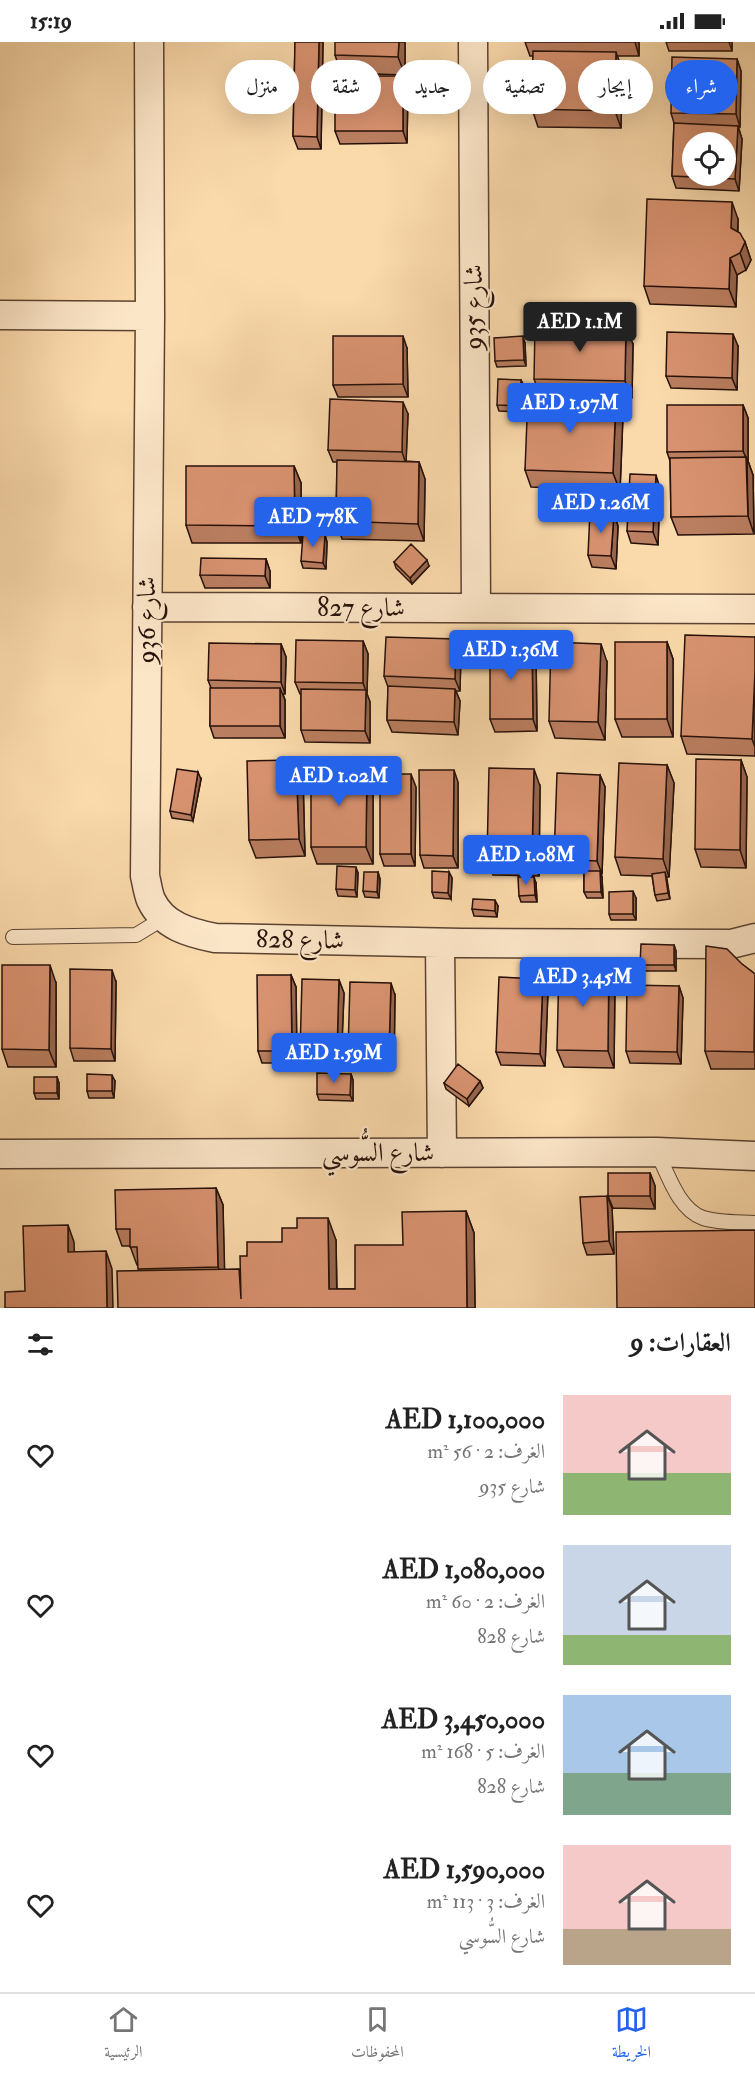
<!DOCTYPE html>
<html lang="ar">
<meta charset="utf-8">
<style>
:root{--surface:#fff;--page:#f6f6f6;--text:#222;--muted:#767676;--line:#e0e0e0;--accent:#2563eb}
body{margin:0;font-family:"IM FELL Double Pica",Amiri,serif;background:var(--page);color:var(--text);direction:rtl;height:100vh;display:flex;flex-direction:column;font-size:22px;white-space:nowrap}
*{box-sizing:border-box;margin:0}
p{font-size:20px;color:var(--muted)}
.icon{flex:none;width:33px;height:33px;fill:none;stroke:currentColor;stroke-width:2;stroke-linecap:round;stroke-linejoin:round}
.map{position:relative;height:1266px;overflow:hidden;direction:ltr}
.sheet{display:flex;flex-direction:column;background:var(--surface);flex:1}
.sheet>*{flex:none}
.banner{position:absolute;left:18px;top:18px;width:720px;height:54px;direction:rtl;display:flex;gap:12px}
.buttons{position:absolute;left:682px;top:90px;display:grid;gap:12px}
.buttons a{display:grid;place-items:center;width:54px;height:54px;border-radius:50%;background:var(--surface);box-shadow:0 6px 24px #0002;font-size:30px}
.price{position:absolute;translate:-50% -51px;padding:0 14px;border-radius:6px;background:var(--accent);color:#fff;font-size:20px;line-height:39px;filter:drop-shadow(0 2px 3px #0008)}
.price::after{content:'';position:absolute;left:50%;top:36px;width:18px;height:14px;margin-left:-9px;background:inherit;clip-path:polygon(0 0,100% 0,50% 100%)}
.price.current{background:#222;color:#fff}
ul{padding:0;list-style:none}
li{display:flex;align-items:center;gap:18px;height:150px;padding:0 24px}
li span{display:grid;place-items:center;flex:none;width:168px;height:120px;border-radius:0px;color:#555}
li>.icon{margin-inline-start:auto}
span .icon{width:72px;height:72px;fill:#fffc;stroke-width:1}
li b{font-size:26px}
h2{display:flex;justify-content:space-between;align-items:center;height:72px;padding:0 24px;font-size:26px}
.pill{padding:0 21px;border-radius:27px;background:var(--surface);box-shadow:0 6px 24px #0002;font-size:21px;line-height:54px}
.pill.current{background:var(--accent);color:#fff}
.status{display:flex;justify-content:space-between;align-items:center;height:42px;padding:0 30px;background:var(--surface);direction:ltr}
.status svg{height:16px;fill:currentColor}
.tab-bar{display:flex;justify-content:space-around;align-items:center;height:84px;border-top:2px solid var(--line);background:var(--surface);font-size:16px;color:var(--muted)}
.tab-bar a{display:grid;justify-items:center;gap:3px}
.tab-bar .current{color:var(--accent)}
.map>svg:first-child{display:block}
</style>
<div class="status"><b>15:19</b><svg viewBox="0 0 49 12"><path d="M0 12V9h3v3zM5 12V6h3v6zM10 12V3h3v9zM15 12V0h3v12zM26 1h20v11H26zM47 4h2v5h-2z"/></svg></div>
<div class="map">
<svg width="755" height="1266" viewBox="0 0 755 1266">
<rect width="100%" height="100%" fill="#fad9ab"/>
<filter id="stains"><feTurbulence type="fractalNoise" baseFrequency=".00333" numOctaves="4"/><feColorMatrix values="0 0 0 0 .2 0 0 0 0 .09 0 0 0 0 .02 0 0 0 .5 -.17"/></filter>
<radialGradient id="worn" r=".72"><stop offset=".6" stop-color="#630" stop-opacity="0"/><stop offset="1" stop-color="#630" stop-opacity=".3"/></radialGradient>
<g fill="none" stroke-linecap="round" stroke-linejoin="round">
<g stroke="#5b4332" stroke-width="16">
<path id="service" d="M13,895L136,893L164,876
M657,1110C668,1132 678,1167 703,1176C719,1181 738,1180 755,1181"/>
</g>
<g stroke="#5b4332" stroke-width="31">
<path id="minor" d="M149,0L150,274L145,834C147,842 148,851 151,858C163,884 190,891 215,896L462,901L731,902L755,896
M473,0L476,566
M0,273L150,274
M147,565L755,567
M440,901L442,1111
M0,1112L657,1110L755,1114"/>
</g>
<use href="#service" stroke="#fce6c8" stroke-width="14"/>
<use href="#minor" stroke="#fce6c8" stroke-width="28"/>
</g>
<path fill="#ba7e60" stroke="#26110a" stroke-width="1.5" d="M295,0H323L321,107H298L293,94Z
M405,0V33L341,31L335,13Z
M525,0H639V14H617L622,27L621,86L538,85L532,67L533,14H530Z
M666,0H732V9H669Z
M737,17L741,29L740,85L738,84L742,97L739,149L676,146L672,134L674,81L671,71Z
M408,46L407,101L340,102L335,89Z
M738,177V190L745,200L751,218L746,228L737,233L736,265L650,262L644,244Z
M525,301L526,324L497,325L495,319Z
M633,302L632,356H616L623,373L620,449L531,445L525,428L540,353L534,337Z
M738,304L737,348L671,346L666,334Z
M407,306L408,355H338L333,343Z
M521,338L524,344L522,370L499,369L497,363Z
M743,363L748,376V419L753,433L754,492L678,493L671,475L670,419L667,410Z
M408,372L406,419L419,420L425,437L424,499L342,497L336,479L337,420H333L328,408Z
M294,424L301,441V501H192L186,483Z
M660,446L658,503L631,501L627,489Z
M614,472L618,484L616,527L592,525L588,513Z
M325,493L327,500L326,527L303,526L301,519Z
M266,517L270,529V546H205L200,533Z
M394,520L429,524L412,542L396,526Z
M755,595V714L687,712L681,694Z
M456,597L461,610L460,649H456L460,659L458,693L392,690L387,678L388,645L384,634Z
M363,599L368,612L367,652L370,660V701L305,700L301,688V652H300L295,640Z
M667,600L673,617V695H622L615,677Z
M532,601L536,613L537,689L495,690L490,677Z
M281,602L286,615L285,652H283L285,658V696H214L210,684L211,646L208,638Z
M607,620L605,698L555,696L549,679Z
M296,718L303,735L305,814L256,816L249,798Z
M741,718L747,735L746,826L701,825L695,807Z
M667,723L674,741L669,835H666L670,857L657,859L655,853L652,834L621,833L615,815Z
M367,725L373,742V822H317L311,805Z
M600,733L605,745L602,832H601L602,835L603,856H587L584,850V831L558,830L554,817Z
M201,737L193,779L172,776L170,769Z
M458,740V826H424L420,813Z
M540,744L539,834L493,833L487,816Z
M416,745L415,824H384L380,812Z
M378,830L380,837L379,856L365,855L363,849Z
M449,830L452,836L451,857L434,856L432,850Z
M358,831L357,855L338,854L336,847Z
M536,841L537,860H521L519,854Z
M636,856V878H611L609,872Z
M498,864L497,875L474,874L472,867Z
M674,903L676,909V929H642L640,923Z
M742,922L755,932V1027H711L705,1009Z
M609,923L615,941L614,1026L564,1025L557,1008Z
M291,933L296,945L297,1021H262L258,1009Z
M339,938L344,951L341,1024L304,1023L300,1011Z
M116,940L115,1019H74L70,1006Z
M56,941V1025H8L2,1007Z
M679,944L683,956L681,1022L630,1021L626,1009Z
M548,949L545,1024L501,1023L496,1010Z
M395,953L394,1024L353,1023L348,1011Z
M351,1032L353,1038V1059L319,1058L317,1052Z
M57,1035L59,1041V1057H36L34,1051Z
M115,1039L114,1056H89L87,1049Z
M480,1039L483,1046L469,1064L446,1047L444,1041Z
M650,1131L655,1144V1167L613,1166L608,1154Z
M216,1146L223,1163L224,1228L239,1227L241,1232L247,1214L282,1200L336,1198L337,1247H355L403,1203L466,1169L474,1191L475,1266L139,1229L138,1223H137L130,1204H122L116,1187Z
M607,1154L612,1166L614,1212L587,1213L583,1201Z"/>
<path fill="#97664e" stroke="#26110a" stroke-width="1.5" d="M319,0H323L321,107L317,95Z
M399,0H405V33L398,15Z
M635,0H639V14Z
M729,0H732V9Z
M616,10L622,27L621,86L615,69Z
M737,17L741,29L740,85L736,72Z
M403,34L408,46L407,101L403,89Z
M738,84L742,97L739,149L735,137Z
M732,160L738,177L737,203L731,186Z
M745,200L751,218L746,228L740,211Z
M730,216L737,233L736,265L729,247Z
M626,284L633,302L632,356L625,339Z
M733,292L738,304L737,348L732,336Z
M403,294L407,306L408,355L403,342Z
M523,294L525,301L526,324L524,318Z
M521,338L524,344L522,370L520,364Z
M616,356L623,373L620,449L613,431Z
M403,360L408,372L406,422L402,410Z
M743,363L748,376V419L753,433L754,492L748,474L747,418L743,409Z
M419,420L425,437L424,499L418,482Z
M294,424L301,441V501L295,484Z
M656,433L660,446L658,503L653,490Z
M614,472L618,484L616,527L611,514Z
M325,493L327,500L326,527L323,521Z
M266,517L270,529V546L265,534Z
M427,518L429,524L412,542L410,536Z
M456,597L461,610L460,649L455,637Z
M363,599L368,612L367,652L370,660V701L365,689L366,649L363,641Z
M667,600L673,617V695L667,677Z
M532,601L536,613L537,689L533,677Z
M281,602L286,615L285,652L281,640Z
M601,602L607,620L605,698L598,680Z
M755,629V705L752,697Z
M280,646L285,658V696L280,684Z
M455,647L460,659L458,693L454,680Z
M296,718L303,735L305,814L299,797Z
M741,718L747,735L746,826L740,808Z
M667,723L674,741L669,835L663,817Z
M367,725L373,742V822L366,805Z
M534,727L540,744L539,834L532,817Z
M454,728L458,740V826L453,814Z
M198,730L201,737L193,779L191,773Z
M411,732L416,745L415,824L411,812Z
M600,733L605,745L602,832L597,819Z
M356,825L358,831L357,855L355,848Z
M600,829L602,835L603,856L601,850Z
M378,830L380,837L379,856L377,850Z
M449,830L452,836L451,857L448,851Z
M665,830L667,837L670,857L668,851Z
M534,835L536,841L537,860L535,853Z
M633,849L636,856V878L633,872Z
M495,858L498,864L497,875L495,869Z
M674,903L676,909V929L674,923Z
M50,923L56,941V1025L49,1008Z
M609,923L615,941L614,1026L608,1009Z
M112,928L116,940L115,1019L111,1007Z
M291,933L296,945L297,1021L292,1009Z
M543,937L548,949L545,1024L540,1012Z
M339,938L344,951L341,1024L337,1012Z
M391,941L395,953L394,1024L389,1011Z
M679,944L683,956L681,1022L677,1010Z
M351,1032L353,1038V1059L350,1053Z
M112,1033L115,1039L114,1056L112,1049Z
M57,1035L59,1041V1057L57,1051Z
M480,1039L483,1046L469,1064L467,1057Z
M650,1131L655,1144V1167L650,1154Z
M216,1146L223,1163L225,1243L218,1225Z
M607,1154L612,1166L614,1212L609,1199Z
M466,1169L474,1191L475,1266H467Z
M328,1176L336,1198L337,1266L329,1247Z
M68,1183L74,1200L75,1227L68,1210Z
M106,1209L112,1227L113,1266H107Z"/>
<path fill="#d89270" stroke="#26110a" stroke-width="1.5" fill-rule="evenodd" d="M295,0H319L317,95L293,94Z
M335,0H399L398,15L335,13Z
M533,9L616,10L615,69L532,67Z
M672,15L737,17L736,72L671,71Z
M335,34H403V89H335Z
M674,81L738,84L735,137L672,134ZM693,100H726V134H693Z
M647,157L732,160L731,186L740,191L745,200L740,211L730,216L729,247L644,244Z
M535,283L626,284L625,339L534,337Z
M667,290L733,292L732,336L666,334Z
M333,294H403V342L333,343Z
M523,294L524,318L495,319L494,296Z
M498,337L521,338L520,364L497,363Z
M528,352L616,356L613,431L525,428Z
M330,357L403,360L402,410L328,408Z
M667,363H743V409L667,410Z
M746,415L748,474L671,475L670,416Z
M337,418L419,420L418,482L336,479Z
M186,424H294L295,484L186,483Z
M630,432L656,433L653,490L627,489Z
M590,470L614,472L611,514L588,513Z
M303,492L325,493L323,521L301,519Z
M411,502L427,518L410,536L394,520Z
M201,516L266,517L265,534L200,533Z
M685,593L755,595V629L752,697L681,694Z
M386,595L456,597L455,637L384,634Z
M296,598L363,599V641L295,640Z
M551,600L601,602L598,680L549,679Z
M615,600H667V677H615Z
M209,601L281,602V640L208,638Z
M490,601H532L533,677H490Z
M388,644L455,647L454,680L387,678Z
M210,646H280V684H210Z
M301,647L366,648L365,689L301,688Z
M696,717L741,718L740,808L695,807Z
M296,718L299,797L249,798L247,719Z
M619,721L667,723L663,817L615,815Z
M311,725H367L366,805H311Z
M489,726L534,727L532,817L487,816Z
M177,727L198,730L191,773L170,769Z
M419,728H454L453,814L420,813Z
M557,731L600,733L597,819L554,817Z
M380,732H411V812H380Z
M337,824L356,825L355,848L336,847Z
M432,829L449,830L448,851L432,850Z
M584,829H600L601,850H584Z
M364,830H378L377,850L363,849Z
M665,830L668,851L655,853L652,832Z
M518,835H534L535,853L519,854Z
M633,849V872H609V850Z
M473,857L495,858V869L472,867Z
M641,902L674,903V923H640Z
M706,904L727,907L742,922L755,932L754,1010L705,1009Z
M559,922L609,923L608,1009L557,1008Z
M2,923H50L49,1008L2,1007Z
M70,927L112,928L111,1007L70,1006Z
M257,933H291L292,1009H258Z
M499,935L543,937L540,1012L496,1010Z
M302,937L339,938L337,1012L300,1011Z
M350,940L391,941L389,1011H348Z
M627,943L679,944L677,1010L626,1009Z
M458,1022L480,1039L467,1057L444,1041Z
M317,1031L351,1032L350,1053L317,1052Z
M87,1032L112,1033V1049H87Z
M34,1035H57V1051H34Z
M608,1131H650V1154H608Z
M216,1146L218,1225L138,1227L137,1205H130V1187H116L115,1148Z
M607,1154L609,1199L583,1201L580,1155Z
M466,1169L467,1266H118L117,1229L239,1227L241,1257L240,1214H247V1200H282V1186H297V1176H328L329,1247H355V1203H403L402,1170Z
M68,1183V1210L106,1209L107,1266H5V1250L25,1249L23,1184Z
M755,1188V1266H617L616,1190Z"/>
<g text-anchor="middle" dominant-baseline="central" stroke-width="4.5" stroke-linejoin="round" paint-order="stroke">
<g font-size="26" fill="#26110a" stroke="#fce6c8">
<text transform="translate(474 265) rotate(-90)">شارع 935</text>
<text x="361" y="566">شارع 827</text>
<text transform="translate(147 578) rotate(-90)">شارع 936</text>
<text transform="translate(300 898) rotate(1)">شارع 828</text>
<text x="378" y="1111">شارع السُّوسي</text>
</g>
</g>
<rect width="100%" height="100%" filter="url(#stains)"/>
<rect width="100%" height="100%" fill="url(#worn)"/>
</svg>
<div class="buttons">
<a><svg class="icon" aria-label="locate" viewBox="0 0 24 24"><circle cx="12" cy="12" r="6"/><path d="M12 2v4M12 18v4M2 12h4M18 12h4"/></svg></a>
</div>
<b class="price current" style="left:580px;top:311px">AED 1.1M</b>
<b class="price" style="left:570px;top:392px">AED 1.97M</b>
<b class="price" style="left:601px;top:492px">AED 1.26M</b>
<b class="price" style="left:313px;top:506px">AED 778K</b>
<b class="price" style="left:511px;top:639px">AED 1.36M</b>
<b class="price" style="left:339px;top:765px">AED 1.02M</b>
<b class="price" style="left:526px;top:844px">AED 1.08M</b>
<b class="price" style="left:583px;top:966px">AED 3.45M</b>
<b class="price" style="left:334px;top:1042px">AED 1.59M</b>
<div class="banner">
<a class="pill current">شراء</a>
<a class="pill">إيجار</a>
<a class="pill">تصفية</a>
<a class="pill">جديد</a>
<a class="pill">شقة</a>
<a class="pill">منزل</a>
</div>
</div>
<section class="sheet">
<h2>العقارات: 9<svg class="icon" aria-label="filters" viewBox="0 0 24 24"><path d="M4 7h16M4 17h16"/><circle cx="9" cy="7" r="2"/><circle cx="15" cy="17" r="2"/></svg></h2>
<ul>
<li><span style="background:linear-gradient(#f6c9c9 65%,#8fb573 0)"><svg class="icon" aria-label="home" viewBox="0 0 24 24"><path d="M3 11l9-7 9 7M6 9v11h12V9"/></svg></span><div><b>AED 1,100,000</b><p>الغرف: 2 · 56 m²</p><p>شارع 935</p></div><svg class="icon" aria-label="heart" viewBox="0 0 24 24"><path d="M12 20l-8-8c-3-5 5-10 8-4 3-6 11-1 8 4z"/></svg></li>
<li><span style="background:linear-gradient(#c9d6e8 75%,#8fb573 0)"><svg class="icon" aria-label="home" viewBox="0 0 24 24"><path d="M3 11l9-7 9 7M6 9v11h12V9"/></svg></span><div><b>AED 1,080,000</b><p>الغرف: 2 · 60 m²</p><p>شارع 828</p></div><svg class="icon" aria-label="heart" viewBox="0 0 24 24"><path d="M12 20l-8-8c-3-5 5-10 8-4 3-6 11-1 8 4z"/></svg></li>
<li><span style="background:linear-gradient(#a9c7e8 65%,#7fa58c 0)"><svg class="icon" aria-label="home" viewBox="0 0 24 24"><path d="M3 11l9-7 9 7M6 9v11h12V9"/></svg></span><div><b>AED 3,450,000</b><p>الغرف: 5 · 168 m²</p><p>شارع 828</p></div><svg class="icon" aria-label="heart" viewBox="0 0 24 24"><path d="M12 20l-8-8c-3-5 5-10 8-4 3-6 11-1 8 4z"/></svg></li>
<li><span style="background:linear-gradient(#f6c9c9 70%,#b9a48a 0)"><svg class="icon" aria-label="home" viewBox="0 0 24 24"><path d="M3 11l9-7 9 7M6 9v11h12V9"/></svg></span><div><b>AED 1,590,000</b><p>الغرف: 3 · 113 m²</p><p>شارع السُّوسي</p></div><svg class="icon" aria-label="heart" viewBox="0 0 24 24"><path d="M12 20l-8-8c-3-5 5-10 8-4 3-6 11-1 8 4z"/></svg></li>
</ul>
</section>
<nav class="tab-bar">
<a class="current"><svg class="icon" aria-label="map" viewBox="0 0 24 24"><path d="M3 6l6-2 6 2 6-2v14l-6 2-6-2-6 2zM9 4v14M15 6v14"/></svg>الخريطة</a>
<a><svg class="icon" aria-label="saved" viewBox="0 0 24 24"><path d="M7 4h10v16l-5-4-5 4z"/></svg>المحفوظات</a>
<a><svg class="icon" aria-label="home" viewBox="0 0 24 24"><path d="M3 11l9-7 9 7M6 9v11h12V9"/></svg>الرئيسية</a>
</nav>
